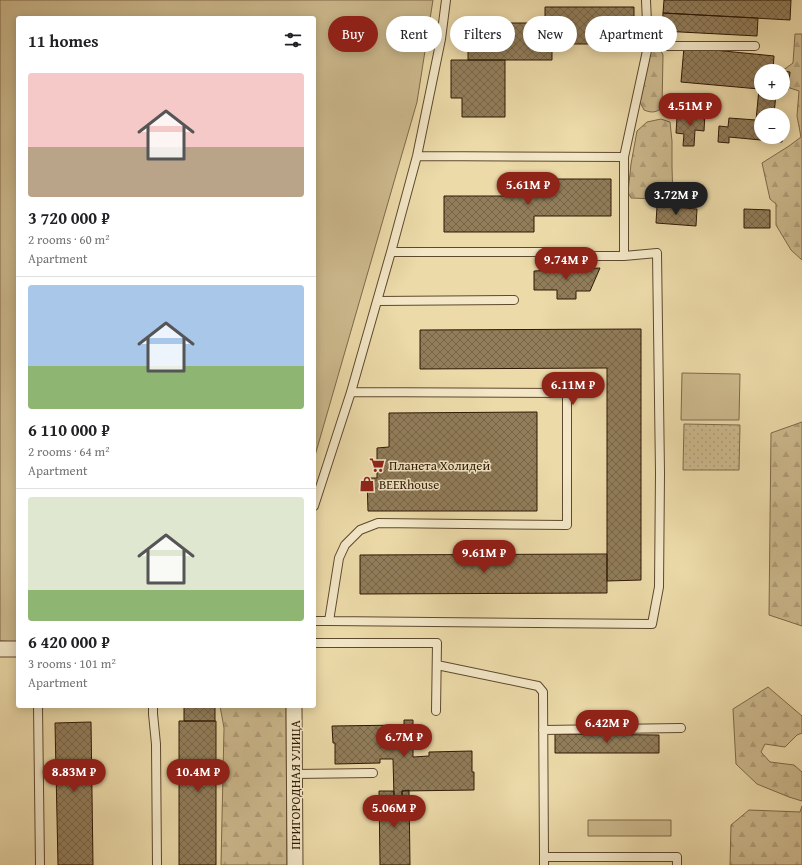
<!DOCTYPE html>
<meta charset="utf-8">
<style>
:root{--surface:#fff;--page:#f6f6f6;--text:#202124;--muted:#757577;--line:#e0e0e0;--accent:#8f2418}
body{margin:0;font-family:"Gentium Book Plus",serif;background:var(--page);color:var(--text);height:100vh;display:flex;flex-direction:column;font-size:15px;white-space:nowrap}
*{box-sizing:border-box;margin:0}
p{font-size:13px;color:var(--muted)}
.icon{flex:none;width:22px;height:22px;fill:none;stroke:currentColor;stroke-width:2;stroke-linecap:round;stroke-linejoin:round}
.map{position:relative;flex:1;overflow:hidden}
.side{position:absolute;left:16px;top:16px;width:300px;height:692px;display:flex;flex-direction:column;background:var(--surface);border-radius:4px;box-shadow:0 2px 10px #0003}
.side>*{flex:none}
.hud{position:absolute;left:328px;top:16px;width:380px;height:36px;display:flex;gap:8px}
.fabs{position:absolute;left:754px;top:64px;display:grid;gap:8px}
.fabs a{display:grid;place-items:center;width:36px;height:36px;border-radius:50%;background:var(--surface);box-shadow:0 2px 10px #0003;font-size:20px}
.price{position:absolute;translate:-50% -34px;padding:0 9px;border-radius:14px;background:var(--accent);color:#fff;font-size:13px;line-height:26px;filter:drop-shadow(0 1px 2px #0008)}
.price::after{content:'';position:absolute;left:50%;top:24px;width:12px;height:9px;margin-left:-6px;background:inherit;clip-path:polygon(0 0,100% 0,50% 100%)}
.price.selected{background:#222;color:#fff}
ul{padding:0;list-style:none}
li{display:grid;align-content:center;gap:8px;height:212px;padding:0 12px}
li+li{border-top:1px solid var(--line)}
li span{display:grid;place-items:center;height:124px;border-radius:4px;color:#555}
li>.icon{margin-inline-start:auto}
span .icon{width:72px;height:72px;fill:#fffc;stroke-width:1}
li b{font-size:17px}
h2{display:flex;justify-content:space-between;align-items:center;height:48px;padding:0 12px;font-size:17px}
.pill{padding:0 14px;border-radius:18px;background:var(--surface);box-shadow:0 2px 10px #0003;font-size:14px;line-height:36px}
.pill.selected{background:var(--accent);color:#fff}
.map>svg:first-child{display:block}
</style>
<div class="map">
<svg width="802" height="865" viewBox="0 0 802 865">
<defs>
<pattern id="grass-dots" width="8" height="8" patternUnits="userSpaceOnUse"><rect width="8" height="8" fill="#ccb98d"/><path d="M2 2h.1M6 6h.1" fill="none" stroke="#b09e78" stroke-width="1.8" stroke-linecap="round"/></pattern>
<pattern id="forest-firs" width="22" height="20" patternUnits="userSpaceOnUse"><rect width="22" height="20" fill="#ccb98d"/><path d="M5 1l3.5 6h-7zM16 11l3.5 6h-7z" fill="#b09e78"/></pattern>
<pattern id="building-cross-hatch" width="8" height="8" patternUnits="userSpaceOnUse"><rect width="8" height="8" fill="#917d5a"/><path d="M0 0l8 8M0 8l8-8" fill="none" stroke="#776548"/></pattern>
</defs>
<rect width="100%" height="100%" fill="#ecdaa9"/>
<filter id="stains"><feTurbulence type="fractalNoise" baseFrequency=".005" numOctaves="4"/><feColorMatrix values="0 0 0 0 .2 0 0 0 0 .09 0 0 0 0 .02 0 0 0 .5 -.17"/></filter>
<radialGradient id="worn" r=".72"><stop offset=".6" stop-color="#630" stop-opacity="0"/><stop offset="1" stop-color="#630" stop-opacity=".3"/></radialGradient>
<path fill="url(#grass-dots)" stroke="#7e6849" d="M684,424L740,425L739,470H683Z"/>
<path fill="url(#forest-firs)" stroke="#7e6849" d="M795,34H802V260L791,250L776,225V204L770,199L762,163L789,146L801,137L797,116L799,91L784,86L783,71H782L793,63Z
M651,49H660L663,55L662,107C657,113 651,113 644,110L640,102Z
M661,119L670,122L672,141V167L673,200L669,205L659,204L658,199L631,198L628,192L631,164L637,131L647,122Z
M802,422V626L769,615L771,433Z
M768,687L802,716V733L797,735L785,747L765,744L761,752L770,762L794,765L802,772V801L789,797L757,784L736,764L733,709Z
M220,706H286L287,865H221L224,728Z
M802,806V865H730L731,825L749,810L800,812Z"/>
<path fill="#ccb98d" stroke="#7e6849" d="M0,0H433L417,102L314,459V18H18V642L0,641Z
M682,373L740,374L739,420H681Z
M588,820H671V836H588Z"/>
<path fill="url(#building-cross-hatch)" stroke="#2f1805" d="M664,0H791L790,20L663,13Z
M545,7H634V44H552V60H468V23H545Z
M663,13L758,18L757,36L662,31Z
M684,47L774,56L773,70L780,71H761V93H776L774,115H761V137H783L782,142L729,137V143L718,142L719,126L728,127L729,118L756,120L759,89L681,82Z
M451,60H505V117H462V98H451Z
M783,71L790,72L788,90H783Z
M686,112L705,113L704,131L695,130L694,146H683L684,134L676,133L677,117L686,118Z
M526,179H611V216H534V232H444V196H526Z
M657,206L697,209L696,226L656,223Z
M744,209L770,210V228H744Z
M600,268L590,291H576V299H557V290H534V271Z
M641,329V580L607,581V368L420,369V330Z
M537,412V511H368L367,478H377V448L389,447V413Z
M607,554V593L360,594V555Z
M184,706H215V721H184Z
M404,720H413V757L429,756V752L472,751V772H474V790L402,791V797H394L393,759H380V763L335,764V743H333L332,726L404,725Z
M179,721H216V865H179Z
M91,722L93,865H58L55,723Z
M555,734L659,735V753H555Z
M409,790L410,865H380L379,791H394V797H402V791Z"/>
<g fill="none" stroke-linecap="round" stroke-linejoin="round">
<g stroke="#5e482e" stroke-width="10">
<path id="lane" d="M648,46H755
M417,156L624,157
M624,256V157L648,46L646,0
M377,301L514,300
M314,506L351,392L391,252L417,156L441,39L446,0
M314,621H329L339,558L345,545L360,530L378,523L567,525V393L351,392
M329,621L652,624L659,587L660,473L657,253L624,256H585L567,252H391
M314,643H437L436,711
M437,665L538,686L543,692L544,857
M38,706L40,865
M153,706V714L156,744L157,865
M543,730L681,728
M295,774L373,773
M544,865V857H677V865"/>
</g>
<g stroke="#5e482e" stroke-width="17">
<path id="street" d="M0,649H18
M294,706L295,865"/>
</g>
<use href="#lane" stroke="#f3e7c7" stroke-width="8"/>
<use href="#street" stroke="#f3e7c7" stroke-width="15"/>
</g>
<defs>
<g id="supermarket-bare" transform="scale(1.2)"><path d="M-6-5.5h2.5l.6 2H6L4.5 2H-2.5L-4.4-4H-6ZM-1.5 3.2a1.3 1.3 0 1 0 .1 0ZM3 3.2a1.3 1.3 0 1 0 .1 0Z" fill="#8f2418" stroke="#f3e7c7" stroke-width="2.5" paint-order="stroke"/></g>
<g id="shop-bare" transform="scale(1.2)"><path d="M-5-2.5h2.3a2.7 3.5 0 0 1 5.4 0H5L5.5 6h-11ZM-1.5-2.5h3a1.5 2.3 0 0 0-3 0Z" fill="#8f2418" stroke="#f3e7c7" stroke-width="2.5" paint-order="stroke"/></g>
</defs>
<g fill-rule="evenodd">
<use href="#supermarket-bare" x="377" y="465"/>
<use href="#shop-bare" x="367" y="484"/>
</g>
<g text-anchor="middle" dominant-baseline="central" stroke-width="3" stroke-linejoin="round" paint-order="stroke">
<g font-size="13" fill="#2f1805" stroke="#f3e7c7" text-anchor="start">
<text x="389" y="465">Планета Холидей</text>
<text x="379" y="484">BEERhouse</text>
</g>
<g font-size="13" fill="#2f1805" stroke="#f3e7c7">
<text transform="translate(295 785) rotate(-90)">ПРИГОРОДНАЯ УЛИЦА</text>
</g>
</g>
<rect width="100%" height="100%" filter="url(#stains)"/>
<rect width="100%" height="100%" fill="url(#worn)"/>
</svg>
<div class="fabs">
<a>+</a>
<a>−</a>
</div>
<b class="price" style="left:690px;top:127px">4.51M ₽</b>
<b class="price" style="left:528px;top:206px">5.61M ₽</b>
<b class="price selected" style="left:676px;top:216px">3.72M ₽</b>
<b class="price" style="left:566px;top:281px">9.74M ₽</b>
<b class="price" style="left:573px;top:406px">6.11M ₽</b>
<b class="price" style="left:484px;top:574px">9.61M ₽</b>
<b class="price" style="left:607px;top:744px">6.42M ₽</b>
<b class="price" style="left:404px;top:758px">6.7M ₽</b>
<b class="price" style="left:74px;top:793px">8.83M ₽</b>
<b class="price" style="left:198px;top:793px">10.4M ₽</b>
<b class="price" style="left:394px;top:829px">5.06M ₽</b>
<div class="hud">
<a class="pill selected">Buy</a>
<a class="pill">Rent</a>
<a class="pill">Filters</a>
<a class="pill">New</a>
<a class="pill">Apartment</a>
</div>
<section class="side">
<h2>11 homes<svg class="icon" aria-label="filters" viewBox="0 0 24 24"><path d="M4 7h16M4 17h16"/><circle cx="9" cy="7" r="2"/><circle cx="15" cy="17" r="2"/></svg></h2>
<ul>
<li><span style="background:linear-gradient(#f6c9c9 60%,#b9a48a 0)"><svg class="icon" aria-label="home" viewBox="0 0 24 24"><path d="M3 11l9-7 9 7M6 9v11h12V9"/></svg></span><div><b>3 720 000 ₽</b><p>2 rooms · 60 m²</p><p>Apartment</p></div></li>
<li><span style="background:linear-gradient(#a9c7e8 65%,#8fb573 0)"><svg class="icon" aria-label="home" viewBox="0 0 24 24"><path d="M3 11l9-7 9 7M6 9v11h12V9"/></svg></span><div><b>6 110 000 ₽</b><p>2 rooms · 64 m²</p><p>Apartment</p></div></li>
<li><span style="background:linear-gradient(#dfe7d0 75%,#8fb573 0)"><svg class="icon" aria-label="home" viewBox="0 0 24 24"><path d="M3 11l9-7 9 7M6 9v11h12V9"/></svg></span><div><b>6 420 000 ₽</b><p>3 rooms · 101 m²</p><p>Apartment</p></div></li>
</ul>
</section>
</div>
